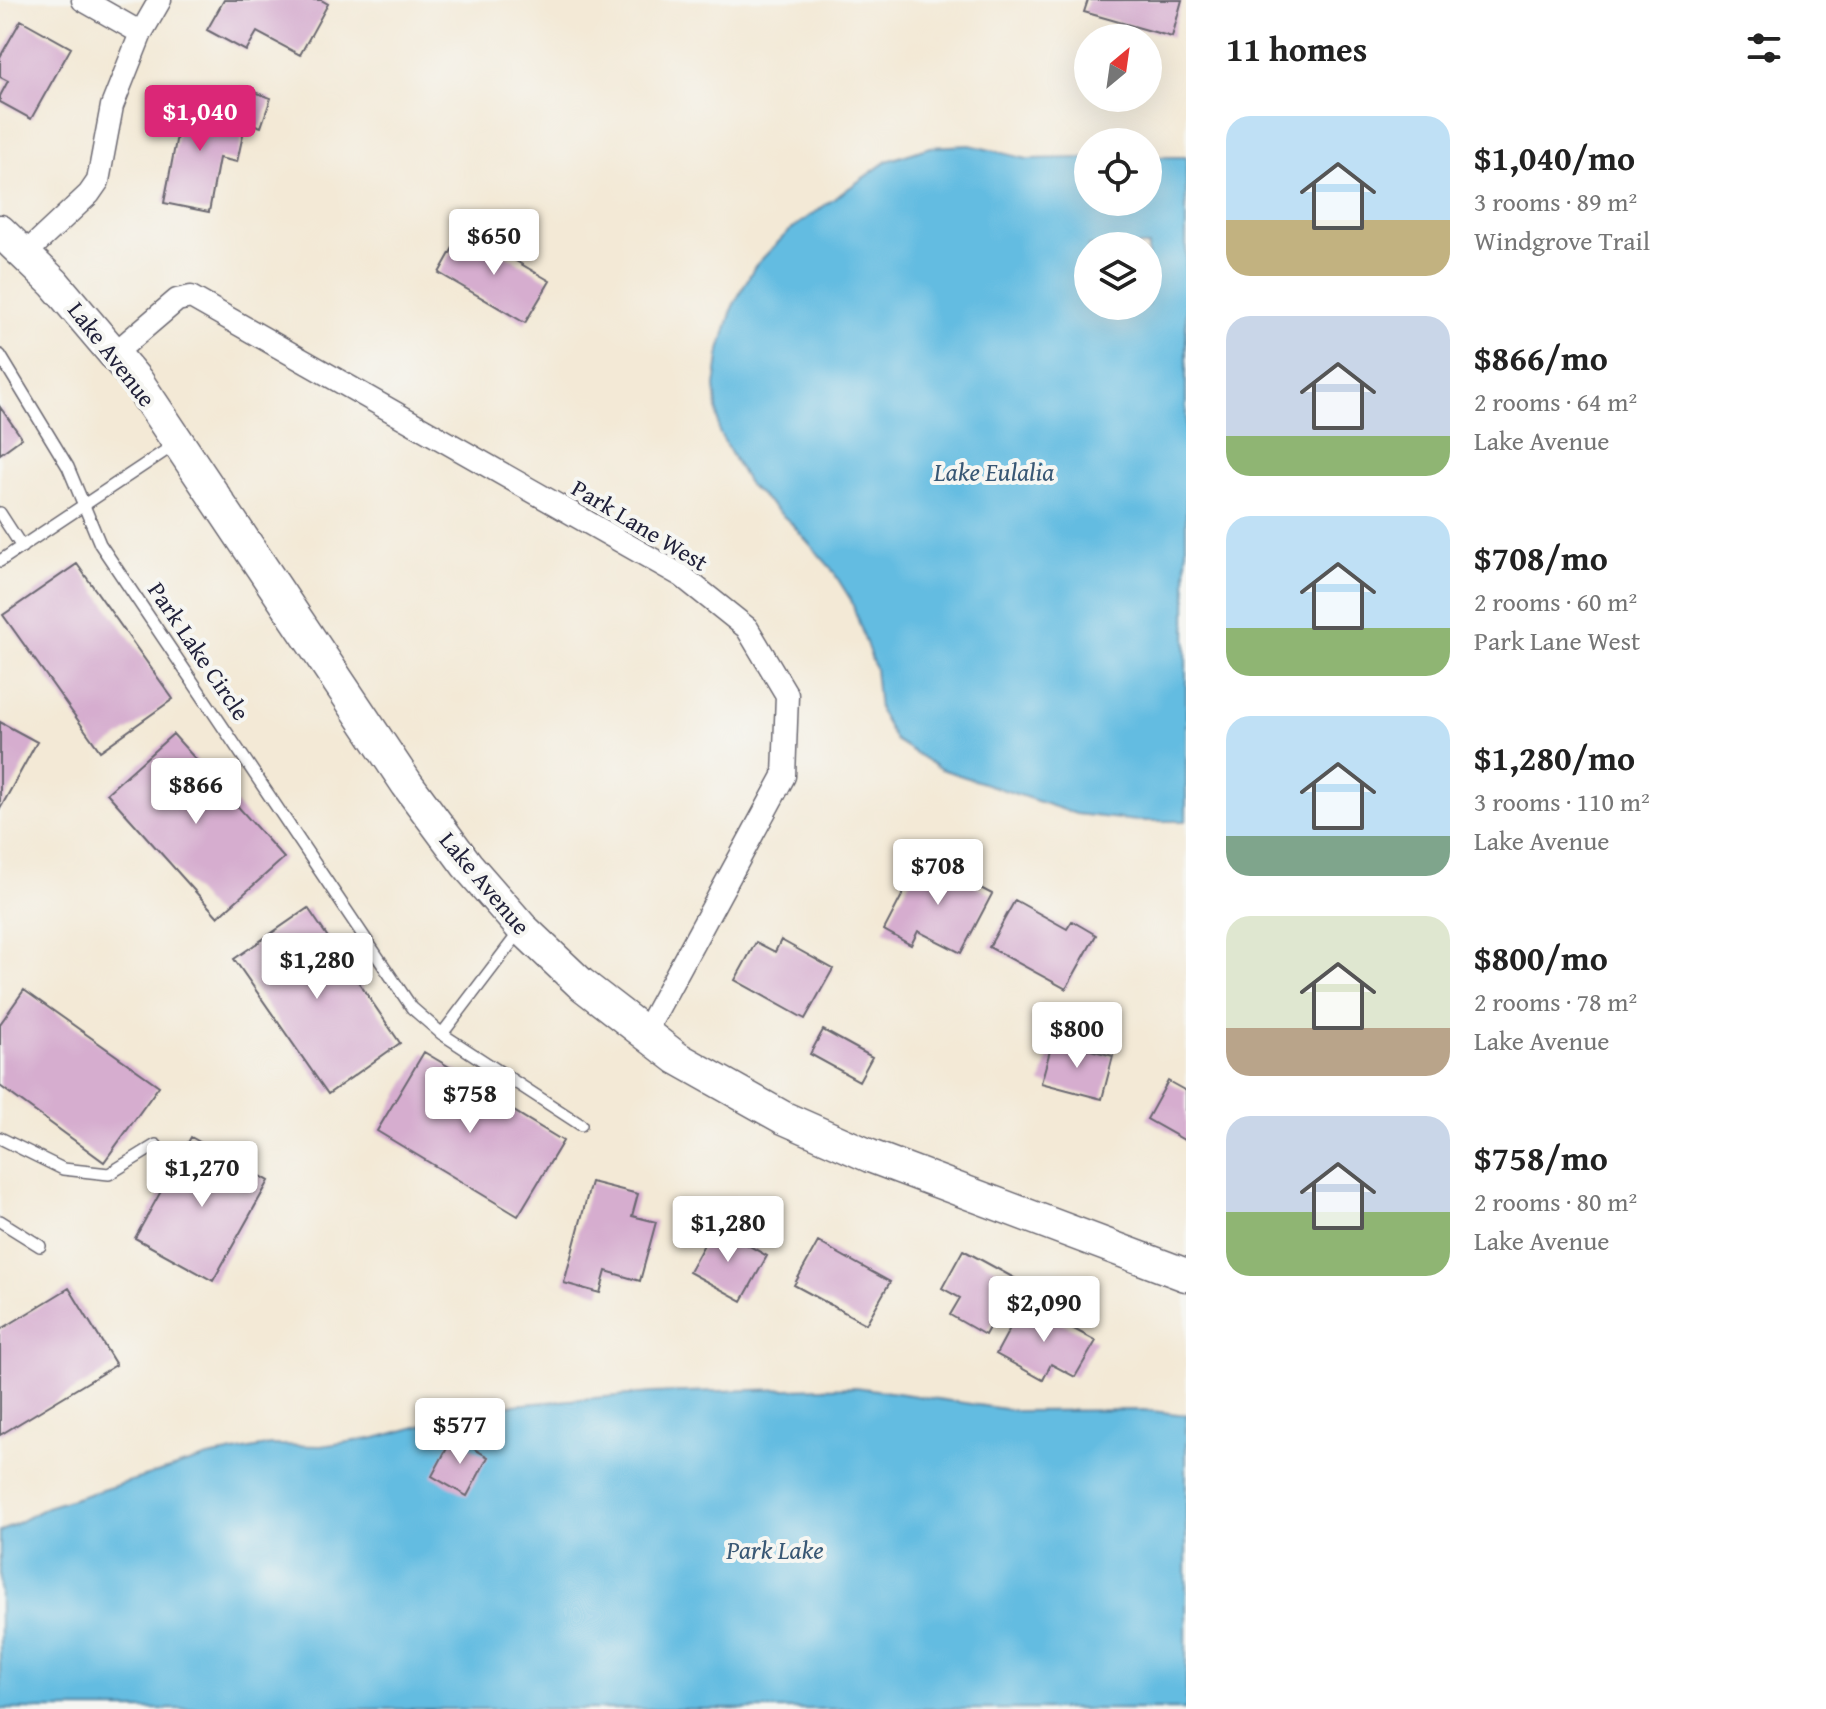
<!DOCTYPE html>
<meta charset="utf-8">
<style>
:root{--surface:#fff;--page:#f6f6f6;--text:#222;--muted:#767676;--accent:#db2777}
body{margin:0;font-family:"Gentium Book Plus",serif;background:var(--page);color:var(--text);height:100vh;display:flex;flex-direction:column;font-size:30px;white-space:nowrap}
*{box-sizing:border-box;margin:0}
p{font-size:26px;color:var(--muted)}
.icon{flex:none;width:44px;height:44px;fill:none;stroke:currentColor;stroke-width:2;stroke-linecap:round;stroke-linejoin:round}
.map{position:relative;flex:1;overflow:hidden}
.side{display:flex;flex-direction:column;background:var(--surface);width:640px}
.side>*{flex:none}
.needle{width:52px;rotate:29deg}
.buttons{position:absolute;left:1074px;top:24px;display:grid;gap:16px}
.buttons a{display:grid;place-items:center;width:88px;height:88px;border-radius:50%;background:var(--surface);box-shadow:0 8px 32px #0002;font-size:40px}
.price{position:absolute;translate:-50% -68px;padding:0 18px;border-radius:8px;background:#fff;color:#222;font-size:26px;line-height:52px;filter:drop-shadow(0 2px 4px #0008)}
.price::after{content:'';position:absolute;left:50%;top:48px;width:24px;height:18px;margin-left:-12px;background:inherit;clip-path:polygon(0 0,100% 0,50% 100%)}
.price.selected{background:var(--accent);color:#fff}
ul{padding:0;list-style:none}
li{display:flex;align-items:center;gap:24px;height:200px;padding:0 40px}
li span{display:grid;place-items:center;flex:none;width:224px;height:160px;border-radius:24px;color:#555}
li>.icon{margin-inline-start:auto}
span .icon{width:96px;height:96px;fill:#fffc;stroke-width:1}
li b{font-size:34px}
h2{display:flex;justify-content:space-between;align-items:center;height:96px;padding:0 40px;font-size:34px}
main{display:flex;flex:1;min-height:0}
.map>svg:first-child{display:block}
</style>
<main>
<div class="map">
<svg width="1186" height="1709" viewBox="0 0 1186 1709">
<rect width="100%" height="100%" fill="#f6f6f2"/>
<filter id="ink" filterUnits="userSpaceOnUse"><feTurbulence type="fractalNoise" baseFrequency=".0125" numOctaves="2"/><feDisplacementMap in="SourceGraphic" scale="16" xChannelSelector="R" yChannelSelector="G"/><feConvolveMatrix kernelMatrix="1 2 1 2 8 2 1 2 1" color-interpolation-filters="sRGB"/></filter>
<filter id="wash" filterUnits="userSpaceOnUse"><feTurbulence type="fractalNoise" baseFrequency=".006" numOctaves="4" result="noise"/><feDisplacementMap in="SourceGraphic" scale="32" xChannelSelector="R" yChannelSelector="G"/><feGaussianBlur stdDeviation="1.8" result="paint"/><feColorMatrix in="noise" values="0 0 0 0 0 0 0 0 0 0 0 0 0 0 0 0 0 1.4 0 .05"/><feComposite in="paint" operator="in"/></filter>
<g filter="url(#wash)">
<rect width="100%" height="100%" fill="#f3e9d6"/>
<path fill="#63bce1" stroke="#426f8e" stroke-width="2" fill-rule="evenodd" d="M970,145L1027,159L1088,158V202H1148V157H1186V821H1137L1076,814L941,769L895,740L879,710L875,669L851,600L831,568L791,523L749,485L719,432L715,386L720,350L733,306L755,266L789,231L887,161L930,147ZM1088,246H1148V306H1088Z
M856,1387L1018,1411L1143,1410L1186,1415V1709H0V1532L47,1507L208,1457L271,1445L321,1446L376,1438L490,1407L652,1393Z"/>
<g id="blocks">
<path fill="#d6adcf" d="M224,0H321L328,4L300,55L257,32L246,51L207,30Z
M1088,0H1182L1172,37L1084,12Z
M21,20L71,48L31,119L0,102V96L8,81L0,77V57Z
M241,87L271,98L261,127L230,116Z
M185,94L221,101L217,124L244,130L237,162L219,158L209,212L164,203Z
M463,230L550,281L525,323L439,273Z
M0,407L22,438L0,454Z
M77,564L173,699L100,751L3,615Z
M0,722L37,742L0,809Z
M173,734L284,858L218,917L107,793Z
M922,857L992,894L961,953L918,931L911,945L884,930Z
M1015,900L1067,929L1072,921L1096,935L1066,989L989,947Z
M308,908L400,1043L328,1094L234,959Z
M781,940L833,969L805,1019L735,980L756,942L775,952Z
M24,990L159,1086L104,1162L0,1086V1024Z
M823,1030L872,1057L859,1081L810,1054Z
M1053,1040L1113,1056L1102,1099L1041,1083Z
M424,1052L473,1081L471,1085L563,1141L518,1216L377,1131Z
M1168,1081L1186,1091V1141L1147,1119Z
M191,1137L269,1181L213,1281L135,1238Z
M591,1182L638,1194L632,1216L656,1222L640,1281L606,1271L600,1293L564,1283Z
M714,1226L767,1256L742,1301L689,1272Z
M818,1242L890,1282L866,1324L794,1285Z
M963,1250L1016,1279L985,1335L950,1315L960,1298L942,1288Z
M69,1288L116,1365L0,1435V1330Z
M1024,1302L1096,1341L1075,1377L1051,1364L1043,1380L996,1354Z
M453,1437L488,1457L467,1496L432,1476Z"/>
</g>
</g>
<g filter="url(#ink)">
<use href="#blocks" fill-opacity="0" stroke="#6b6871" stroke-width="2"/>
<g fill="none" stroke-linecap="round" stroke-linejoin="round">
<g stroke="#6b6871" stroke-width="14">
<path id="service" d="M0,355L68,467L100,544L412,1008L442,1034L581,1125
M0,513L22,547
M0,561L177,443
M442,1034L521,930
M0,1138L63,1169L109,1174L156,1145
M0,1221L40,1246"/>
</g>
<g stroke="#6b6871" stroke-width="25">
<path id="minor" d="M83,0L141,33
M25,254L89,194L98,181L112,106L141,33L160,0
M115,353L177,300L191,297L682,576L747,628L787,695L784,776L644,1034"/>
</g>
<g stroke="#6b6871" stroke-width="35">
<path id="secondary" d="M0,231L54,283L137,381L407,784L467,865L522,928L580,983L677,1058L784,1118L870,1156L1186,1275"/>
</g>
<use href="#service" stroke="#fff" stroke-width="11"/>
<use href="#minor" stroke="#fff" stroke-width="22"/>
<use href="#secondary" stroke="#fff" stroke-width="32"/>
</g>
</g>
<g text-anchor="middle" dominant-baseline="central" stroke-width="8" stroke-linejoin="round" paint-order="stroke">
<g font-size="24" fill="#22223b" stroke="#f6f6f2">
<text transform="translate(112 354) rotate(52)">Lake Avenue</text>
<text transform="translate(640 525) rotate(31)">Park Lane West</text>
<text transform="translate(199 651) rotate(56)">Park Lake Circle</text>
<text transform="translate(485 883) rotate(50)">Lake Avenue</text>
</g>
<g font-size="26" font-style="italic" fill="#395875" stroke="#f6f6f2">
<text x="994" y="471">Lake Eulalia</text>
<text x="775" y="1549">Park Lake</text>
</g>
</g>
</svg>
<div class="buttons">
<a><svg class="needle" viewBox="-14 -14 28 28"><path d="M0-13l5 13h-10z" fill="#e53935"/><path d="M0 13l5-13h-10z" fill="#767676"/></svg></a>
<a><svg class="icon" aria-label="locate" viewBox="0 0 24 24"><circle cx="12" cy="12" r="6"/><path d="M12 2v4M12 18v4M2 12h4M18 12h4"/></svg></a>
<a><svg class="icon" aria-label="layers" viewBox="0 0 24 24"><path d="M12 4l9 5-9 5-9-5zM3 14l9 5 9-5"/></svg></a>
</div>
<b class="price selected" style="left:200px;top:153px">$1,040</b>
<b class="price" style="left:494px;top:277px">$650</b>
<b class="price" style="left:196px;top:826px">$866</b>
<b class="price" style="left:938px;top:907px">$708</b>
<b class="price" style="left:317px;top:1001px">$1,280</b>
<b class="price" style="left:1077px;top:1070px">$800</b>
<b class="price" style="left:470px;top:1135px">$758</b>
<b class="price" style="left:202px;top:1209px">$1,270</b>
<b class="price" style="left:728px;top:1264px">$1,280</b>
<b class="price" style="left:1044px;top:1344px">$2,090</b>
<b class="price" style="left:460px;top:1466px">$577</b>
</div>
<section class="side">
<h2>11 homes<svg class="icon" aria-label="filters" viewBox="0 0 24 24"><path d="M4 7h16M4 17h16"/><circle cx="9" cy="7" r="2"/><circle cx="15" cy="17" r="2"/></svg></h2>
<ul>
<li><span style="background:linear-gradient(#bfe0f5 65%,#c2b280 0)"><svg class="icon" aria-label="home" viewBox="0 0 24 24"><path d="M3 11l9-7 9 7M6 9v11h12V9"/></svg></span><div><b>$1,040/mo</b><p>3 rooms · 89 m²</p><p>Windgrove Trail</p></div></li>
<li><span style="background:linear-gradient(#c9d6e8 75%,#8fb573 0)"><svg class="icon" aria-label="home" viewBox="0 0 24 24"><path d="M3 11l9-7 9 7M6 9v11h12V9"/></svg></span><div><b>$866/mo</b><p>2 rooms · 64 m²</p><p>Lake Avenue</p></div></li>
<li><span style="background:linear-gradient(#bfe0f5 70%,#8fb573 0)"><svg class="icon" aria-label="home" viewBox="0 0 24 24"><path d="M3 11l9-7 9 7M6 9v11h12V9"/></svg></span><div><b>$708/mo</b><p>2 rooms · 60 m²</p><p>Park Lane West</p></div></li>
<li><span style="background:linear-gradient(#bfe0f5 75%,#7fa58c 0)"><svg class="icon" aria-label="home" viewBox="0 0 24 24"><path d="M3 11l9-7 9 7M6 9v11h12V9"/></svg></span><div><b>$1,280/mo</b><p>3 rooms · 110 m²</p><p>Lake Avenue</p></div></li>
<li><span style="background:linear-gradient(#dfe7d0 70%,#b9a48a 0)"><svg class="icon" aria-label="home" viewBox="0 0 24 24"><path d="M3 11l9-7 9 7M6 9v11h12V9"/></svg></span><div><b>$800/mo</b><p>2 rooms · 78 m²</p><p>Lake Avenue</p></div></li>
<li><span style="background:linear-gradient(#c9d6e8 60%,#8fb573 0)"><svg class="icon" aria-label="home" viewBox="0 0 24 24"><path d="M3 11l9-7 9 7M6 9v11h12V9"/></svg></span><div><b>$758/mo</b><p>2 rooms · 80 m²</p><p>Lake Avenue</p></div></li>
</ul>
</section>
</main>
